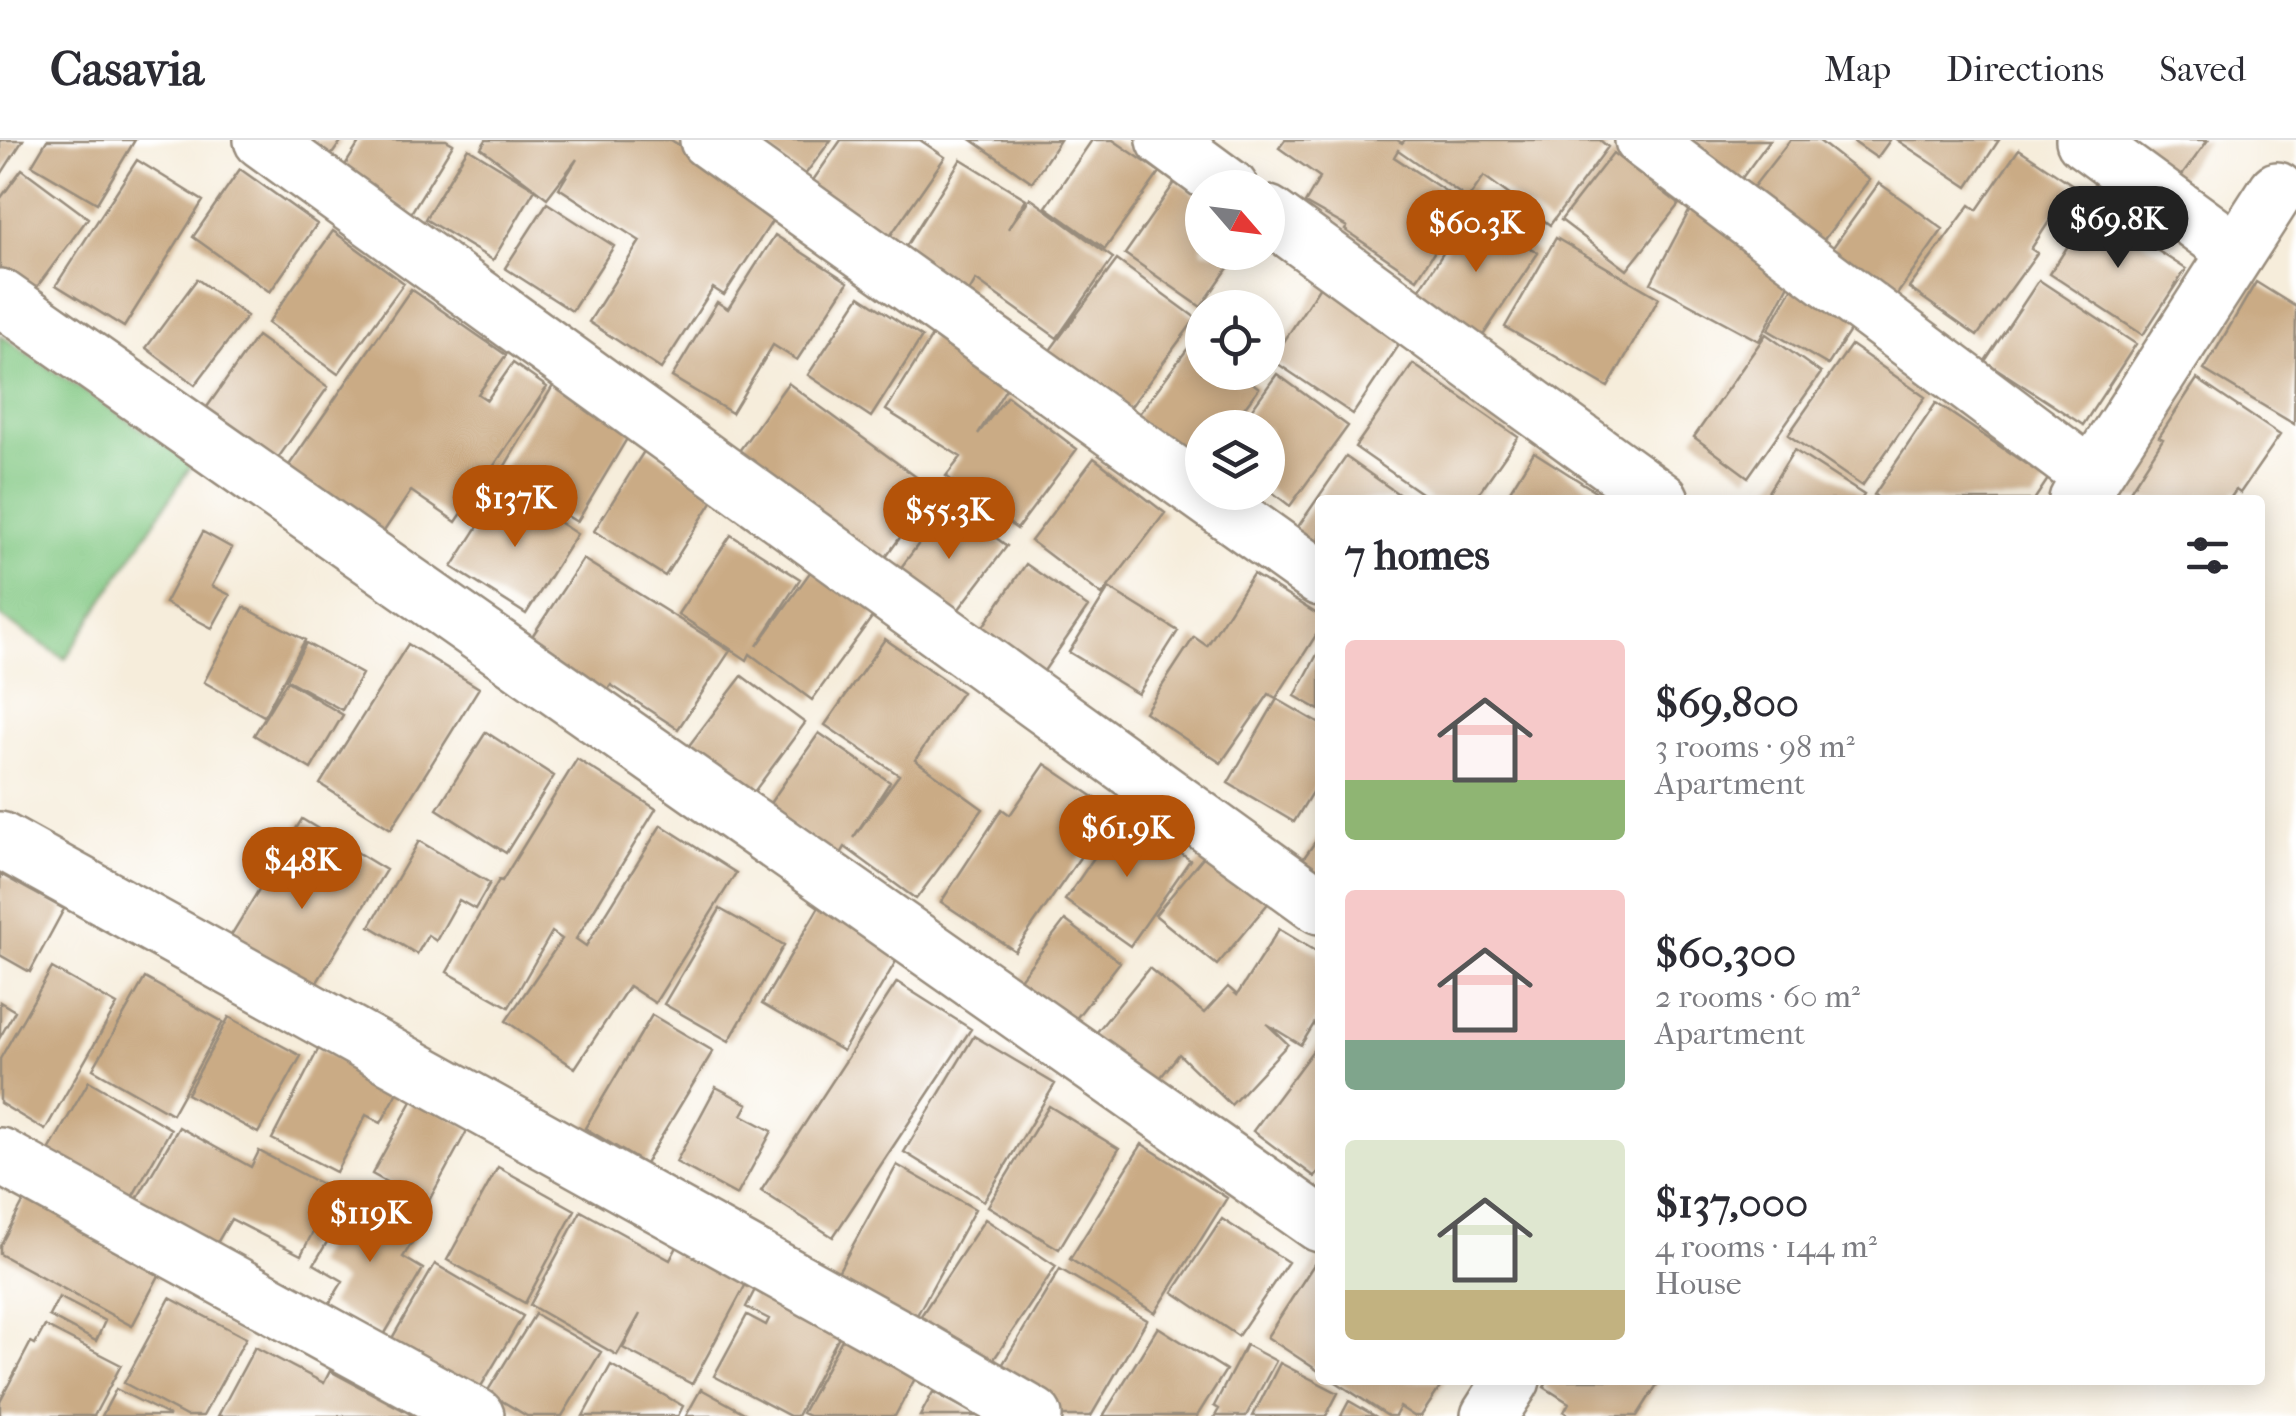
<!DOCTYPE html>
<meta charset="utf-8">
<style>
:root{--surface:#fff;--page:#f7f7f7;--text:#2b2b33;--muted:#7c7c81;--line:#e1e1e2;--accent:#b45309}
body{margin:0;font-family:"IM FELL French Canon",serif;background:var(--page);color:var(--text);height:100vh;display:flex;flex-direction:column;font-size:38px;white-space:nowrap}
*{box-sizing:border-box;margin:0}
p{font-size:32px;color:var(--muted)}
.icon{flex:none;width:55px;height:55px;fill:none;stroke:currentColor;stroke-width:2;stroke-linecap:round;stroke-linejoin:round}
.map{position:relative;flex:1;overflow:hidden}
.drawer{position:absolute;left:1315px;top:355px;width:950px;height:890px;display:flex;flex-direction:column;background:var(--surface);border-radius:10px;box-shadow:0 5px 25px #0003}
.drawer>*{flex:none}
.needle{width:65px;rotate:118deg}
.buttons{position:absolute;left:1185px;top:30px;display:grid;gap:20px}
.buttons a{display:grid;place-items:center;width:100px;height:100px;border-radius:50%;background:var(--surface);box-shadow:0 5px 25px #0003;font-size:50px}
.price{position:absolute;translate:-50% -85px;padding:0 22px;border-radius:35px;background:var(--accent);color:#fff;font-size:32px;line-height:65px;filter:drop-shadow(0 2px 5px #0008)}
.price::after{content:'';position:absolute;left:50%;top:60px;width:30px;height:22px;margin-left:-15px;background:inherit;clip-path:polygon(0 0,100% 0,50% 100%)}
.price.selected{background:#222;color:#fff}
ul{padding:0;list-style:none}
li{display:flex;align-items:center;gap:30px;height:250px;padding:0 30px}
li span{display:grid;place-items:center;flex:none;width:280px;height:200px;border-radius:10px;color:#555}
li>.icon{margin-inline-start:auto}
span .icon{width:120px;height:120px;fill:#fffc;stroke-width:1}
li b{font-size:42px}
h2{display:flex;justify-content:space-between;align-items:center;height:120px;padding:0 30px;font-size:42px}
header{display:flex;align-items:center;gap:60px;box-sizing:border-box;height:140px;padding:0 50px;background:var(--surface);border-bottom:2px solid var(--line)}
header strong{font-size:48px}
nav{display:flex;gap:55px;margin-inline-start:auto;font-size:35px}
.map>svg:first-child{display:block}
</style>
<header>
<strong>Casavia</strong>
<nav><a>Map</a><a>Directions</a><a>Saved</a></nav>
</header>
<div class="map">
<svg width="2296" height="1276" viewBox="0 0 2296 1276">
<rect width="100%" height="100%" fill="#fff"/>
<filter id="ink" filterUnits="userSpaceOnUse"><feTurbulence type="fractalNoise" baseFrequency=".01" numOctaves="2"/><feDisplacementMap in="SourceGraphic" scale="20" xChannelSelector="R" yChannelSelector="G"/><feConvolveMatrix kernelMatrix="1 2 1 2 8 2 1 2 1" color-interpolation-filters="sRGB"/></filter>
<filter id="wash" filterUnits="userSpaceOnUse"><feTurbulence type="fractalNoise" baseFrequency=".0048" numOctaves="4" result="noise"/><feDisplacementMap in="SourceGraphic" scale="40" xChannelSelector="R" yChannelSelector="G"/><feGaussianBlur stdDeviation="2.25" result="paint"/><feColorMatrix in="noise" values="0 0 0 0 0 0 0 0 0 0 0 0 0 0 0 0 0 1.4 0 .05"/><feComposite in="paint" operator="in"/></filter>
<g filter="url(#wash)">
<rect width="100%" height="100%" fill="#f6eddb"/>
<path fill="#81c782" stroke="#5e7850" stroke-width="2.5" d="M0,195L193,323L65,519L0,476Z"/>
<g id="blocks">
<path fill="#caab85" d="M0,0H23L0,36Z
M47,0H135L97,63L32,25Z
M299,0H342L328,20Z
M361,0H446L453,4L411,73L342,30Z
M486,0H671L780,69L724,155L713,148L661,229L589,182L640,101L559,48L577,19L547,58L481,8Z
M756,0H831L804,36Z
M841,0H920L945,17L886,102L807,49Z
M972,0H1060L1032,42Z
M1092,0H1113L1160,32L1105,109L1046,67Z
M1285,0H1397L1402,3L1405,0H1600L1608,7L1550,85L1484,36L1468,59L1398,10L1394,17L1465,64L1417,139L1345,90L1347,87L1305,63L1320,37L1279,8Z
M1684,0H1770L1739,42Z
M1790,0H1818L1869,40L1816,110L1747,55Z
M1851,0H1890L1877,18Z
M1897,0H1999L1968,47Z
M2096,0H2208L2169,53Z
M468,8L535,49L493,120L425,79Z
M2019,9L2073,45L2031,109L2037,113L1977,196L1909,148L1970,65L1977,70Z
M1613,13L1679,64L1627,130L1561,80Z
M961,19L1026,59L1008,89L1030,58L1113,118L1057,198L976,140L969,152L903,111Z
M137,20L203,61L124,187L56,145Z
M22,29L88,78L31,155L0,133V59Z
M240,29L317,84L270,152L193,97Z
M1176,41L1202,59V112H1239L1201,167L1125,114Z
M1879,43L1943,89L1891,163L1826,117Z
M547,63L614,106L572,171L505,128Z
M1693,64L1801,122L1759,201L1651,143Z
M2092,68L2186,129L2143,195L2050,134Z
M1471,70L1538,113L1480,200L1414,158Z
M333,91L404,143L338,234L268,183Z
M775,95L848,142L797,220L773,205L732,273L672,237L717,162L728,169Z
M1556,98L1659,158L1608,247L1505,187Z
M1117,120L1196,178L1121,280L1042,221Z
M1805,126L1864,169L1828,225L1768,190Z
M1329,132L1411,187L1353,274L1272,220Z
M197,139L247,176L195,245L146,208Z
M2039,140L2136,204L2083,285L1985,221Z
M2256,142L2296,167L2294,284L2204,230Z
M411,149L506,215L478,254L487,260L513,223L547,247L456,382L411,351L378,400L283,334Z
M860,156L922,197L871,277L808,235Z
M936,190L1012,239L978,294L1007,256L1077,309L1017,389L946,336L961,317L886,270Z
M1766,194L1821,233L1748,337L1694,297Z
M257,196L328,247L271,328L200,277Z
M1194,200L1202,206V232H1238L1259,248L1229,288H1202V322L1133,282Z
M1851,205L1925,257L1862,346L1788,295Z
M1413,224L1518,297L1474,360H1431L1355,307Z
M1277,234L1348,286L1290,366L1268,349V288H1238Z
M557,239L634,287L577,382L500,334Z
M2197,239L2280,295L2240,353L2236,350L2229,360H2124L2163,299L2159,297Z
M788,243L934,350L876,431L729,325Z
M1936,263L2048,339L2034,360H1881L1874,355Z
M646,308L717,354L665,436L594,391Z
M1794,310L1864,355L1861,360H1763Z
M1534,312L1609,360H1504Z
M1346,317L1407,360H1320V417L1291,397Z
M1094,318L1165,373L1102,455L1031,401Z
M504,346L577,394L526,474L452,427Z
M949,363L1007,406L952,478L891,441Z
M203,392L232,408L212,446L230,455L212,488L165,463Z
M731,395L800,439L757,506L816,424L878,469L812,560L750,514L747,520L678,474Z
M583,419L730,511L678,589L611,545L602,558L525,507Z
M1026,424L1088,467L1033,547L971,504Z
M1253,434L1320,476V489L1276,558L1269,554L1221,623L1145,572L1194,497L1207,506Z
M1109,448L1178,491L1138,554L1069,512Z
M244,467L305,500L264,576L204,542Z
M885,499L962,552L915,620L983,669L916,759L845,707L838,719L766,669L819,593L890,642L853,698L899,635L825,585Z
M306,503L362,534L342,570L286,539Z
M408,504L479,548L391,689L320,644Z
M1320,509V570L1295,556Z
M742,536L805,583L745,664L681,616Z
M287,541L343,575L311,629L254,595Z
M1277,559L1320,584V639L1294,682L1228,643Z
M486,592L554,636L506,713L437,669Z
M577,619L656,669L576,799L586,806L661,685L736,733L655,863L629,846L575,928L506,881L562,799L552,792L509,867L447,832L499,740L502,741Z
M1045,624L1113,670L1015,811L941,762L1002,669L1010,675Z
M1124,674L1190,720L1130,806L1065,760Z
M302,679L386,730L303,865L219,815Z
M1320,695V746L1296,729Z
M419,701L490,743L475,769L459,760L436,801L428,795L417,814L370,786Z
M1209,710L1271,760L1217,825L1155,775Z
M0,734L64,769L30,832L0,815Z
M827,753L908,801L843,911L762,864Z
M720,769L784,805L729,901L664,864Z
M1065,780L1120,822L1064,894L1010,852Z
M1279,789L1320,814V874L1301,905L1267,884L1288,904L1231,965L1179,914L1153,947L1092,898L1149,828L1204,873L1228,847L1237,855Z
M52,828L117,865L45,990L0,963V919Z
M145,838L223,882L172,974L93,929Z
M897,842L971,889L833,1097L761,1051Z
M0,862L15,871L0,897Z
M652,875L713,911L645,1024L585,988Z
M229,877L301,916L258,993L187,954Z
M974,896L1055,944L984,1061L904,1012Z
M1320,901V1031L1315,1037L1253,991Z
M319,908L399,950L381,983L366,975L336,1032L272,999Z
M89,941L171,989L123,1073L40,1026Z
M716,947L748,964L742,975L772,991L737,1055L676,1022Z
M415,956L469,987L427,1064L372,1034Z
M1049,966L1119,1009L1059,1109L988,1066Z
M179,987L251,1027L259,1011L334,1051L301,1115L231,1079L210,1115L131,1069Z
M1142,1004L1227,1058L1155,1173L1070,1119Z
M897,1025L975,1069L905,1197L826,1154Z
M498,1027L575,1070L525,1163L447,1120Z
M33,1044L163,1128L132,1186L0,1114V1106Z
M354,1056L418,1093L403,1117L423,1129L384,1195L329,1164L343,1141L314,1124Z
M581,1071L670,1120L678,1105L747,1142L692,1244L623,1208L640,1174L617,1215L530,1165Z
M985,1079L1056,1126L978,1243L907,1197Z
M1222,1079L1288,1122L1238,1196L1173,1152Z
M1320,1115V1232L1267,1197Z
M435,1124L523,1176L471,1263L384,1212Z
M1060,1129L1147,1180L1091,1276H1061L995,1237Z
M761,1138L846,1183L797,1276H790L714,1236L747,1175L766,1185L769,1179L746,1167Z
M59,1157L105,1181L96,1201L49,1176Z
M170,1158L246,1198L203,1276H186L124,1243Z
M535,1174L601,1212L562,1276H527L487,1252Z
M45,1186L121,1225L94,1276H0V1261L31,1202L35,1204Z
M1158,1187L1226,1230L1197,1276H1103Z
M846,1192L919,1231L895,1276H809L802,1273Z
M1246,1205L1276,1221L1246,1276H1215L1219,1269L1214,1266Z
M255,1207L324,1243L330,1231L414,1276H218Z
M1280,1223L1338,1253L1326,1276H1253Z
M611,1225L683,1266L678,1276H583Z
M1333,1240H1445L1421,1276H1414L1400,1267L1395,1276H1388Z
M1548,1240H1660L1637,1276H1571L1564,1272L1569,1263L1544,1247Z
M116,1249L170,1276H102Z
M701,1249L750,1276H686Z
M933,1252L979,1276H920Z
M1349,1261L1375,1276H1341Z"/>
</g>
</g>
<g filter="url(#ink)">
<use href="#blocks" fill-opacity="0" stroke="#988c7c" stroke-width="2.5"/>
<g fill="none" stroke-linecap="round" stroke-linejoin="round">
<g stroke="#988c7c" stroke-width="60">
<path id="minor" d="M262,0L1320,766
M708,0L1320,438
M1165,0L1230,48
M1643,0L2092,337
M2084,0L2237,112
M1268,74L1661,360
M0,157L1320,1084
M2077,360L2277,50
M0,700L909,1203L1034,1276
M0,1016L476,1276
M1489,1276L1512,1240"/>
</g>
<use href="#minor" stroke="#fff" stroke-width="55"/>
</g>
</g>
</svg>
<div class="buttons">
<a><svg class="needle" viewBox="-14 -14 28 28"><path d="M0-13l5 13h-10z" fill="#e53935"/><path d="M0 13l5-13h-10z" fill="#7c7c81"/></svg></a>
<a><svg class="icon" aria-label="locate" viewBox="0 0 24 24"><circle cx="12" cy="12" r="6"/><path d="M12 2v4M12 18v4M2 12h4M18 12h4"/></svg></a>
<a><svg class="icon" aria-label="layers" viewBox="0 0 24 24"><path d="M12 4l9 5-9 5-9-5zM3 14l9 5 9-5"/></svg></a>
</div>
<b class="price selected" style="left:2118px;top:131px">$69.8K</b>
<b class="price" style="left:1476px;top:135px">$60.3K</b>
<b class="price" style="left:515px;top:410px">$137K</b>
<b class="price" style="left:949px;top:422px">$55.3K</b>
<b class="price" style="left:1127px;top:740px">$61.9K</b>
<b class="price" style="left:302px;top:772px">$48K</b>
<b class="price" style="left:370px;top:1125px">$119K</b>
<section class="drawer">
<h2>7 homes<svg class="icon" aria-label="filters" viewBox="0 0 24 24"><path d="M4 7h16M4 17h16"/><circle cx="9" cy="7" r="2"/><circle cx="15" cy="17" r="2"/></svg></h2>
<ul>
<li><span style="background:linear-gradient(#f6c9c9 70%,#8fb573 0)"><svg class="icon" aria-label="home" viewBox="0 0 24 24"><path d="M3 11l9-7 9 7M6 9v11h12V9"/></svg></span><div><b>$69,800</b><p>3 rooms · 98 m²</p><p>Apartment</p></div></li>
<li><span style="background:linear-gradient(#f6c9c9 75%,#7fa58c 0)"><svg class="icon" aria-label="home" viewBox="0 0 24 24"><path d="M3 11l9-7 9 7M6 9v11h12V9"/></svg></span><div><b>$60,300</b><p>2 rooms · 60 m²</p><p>Apartment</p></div></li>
<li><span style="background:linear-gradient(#dfe7d0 75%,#c2b280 0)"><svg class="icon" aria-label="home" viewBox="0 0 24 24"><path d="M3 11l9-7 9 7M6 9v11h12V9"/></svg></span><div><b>$137,000</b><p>4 rooms · 144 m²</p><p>House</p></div></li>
</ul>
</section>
</div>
